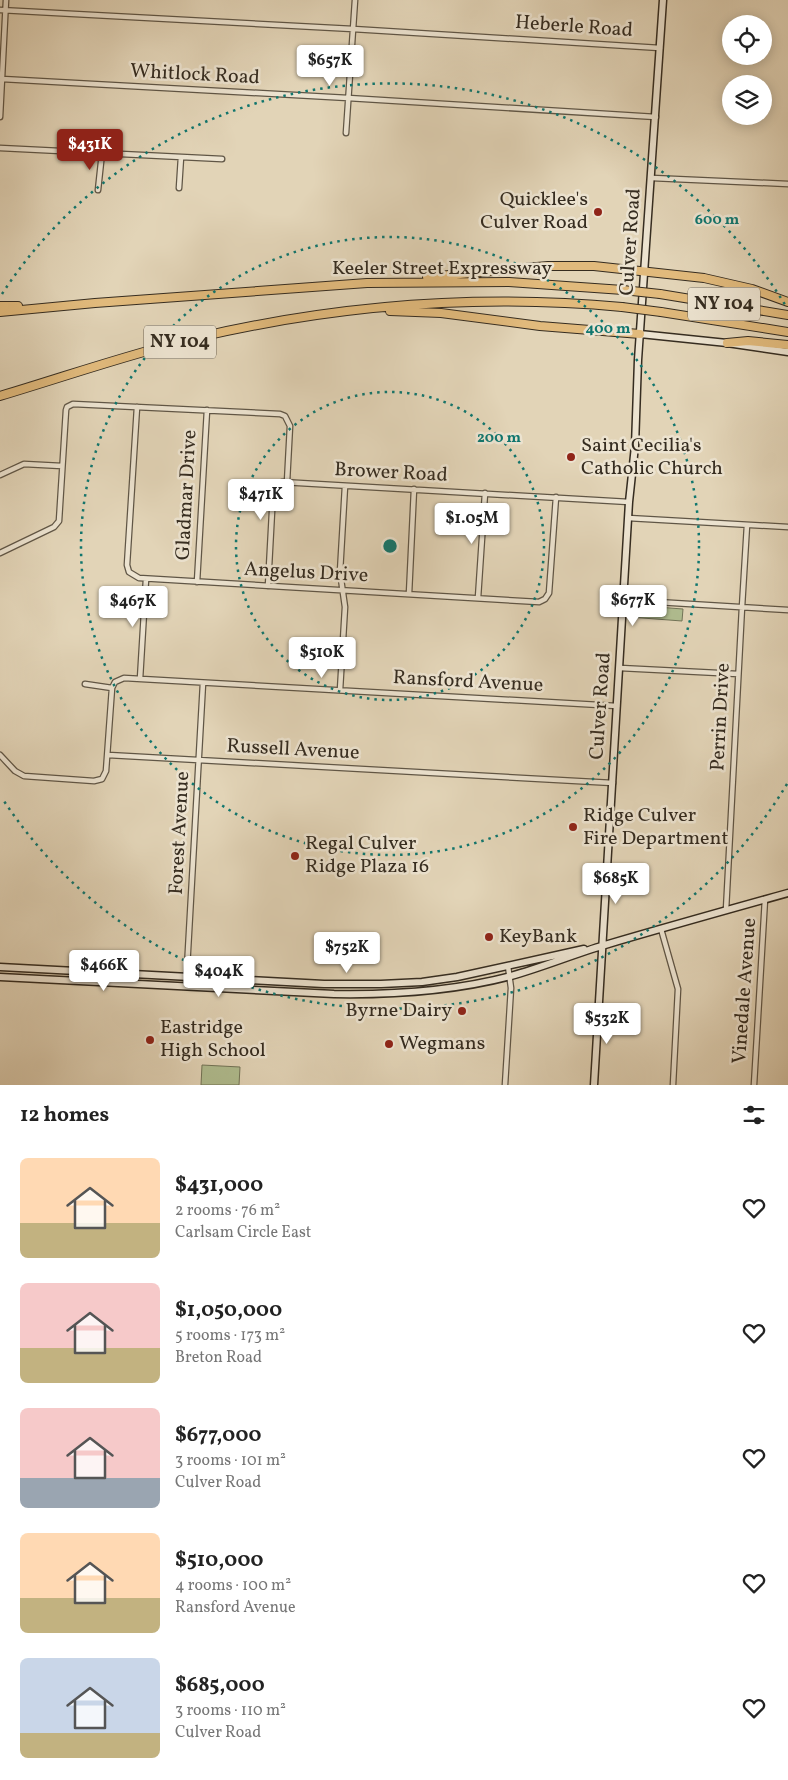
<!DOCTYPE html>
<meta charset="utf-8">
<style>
:root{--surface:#fff;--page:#f6f6f6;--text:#222;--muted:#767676;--accent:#8f2418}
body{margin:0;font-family:Vollkorn,serif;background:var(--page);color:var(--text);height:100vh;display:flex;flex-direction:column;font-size:19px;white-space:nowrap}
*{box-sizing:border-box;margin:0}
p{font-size:16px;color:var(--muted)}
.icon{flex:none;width:28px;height:28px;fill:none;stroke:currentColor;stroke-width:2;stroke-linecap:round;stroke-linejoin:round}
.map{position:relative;height:1085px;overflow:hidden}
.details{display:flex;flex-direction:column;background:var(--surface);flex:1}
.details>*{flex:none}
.fabs{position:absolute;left:722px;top:15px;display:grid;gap:10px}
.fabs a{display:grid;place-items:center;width:50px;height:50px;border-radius:50%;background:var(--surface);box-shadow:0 2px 12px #0003;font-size:25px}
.price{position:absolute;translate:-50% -42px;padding:0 11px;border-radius:5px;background:#fff;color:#222;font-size:16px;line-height:32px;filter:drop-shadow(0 1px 2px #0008)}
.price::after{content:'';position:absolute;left:50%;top:30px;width:15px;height:11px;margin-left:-8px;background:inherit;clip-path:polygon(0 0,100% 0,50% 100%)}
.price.on{background:var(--accent);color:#fff}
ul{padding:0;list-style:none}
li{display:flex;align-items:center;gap:15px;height:125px;padding:0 20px}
li span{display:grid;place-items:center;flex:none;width:140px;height:100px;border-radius:8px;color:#555}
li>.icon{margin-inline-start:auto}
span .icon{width:60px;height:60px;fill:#fffc;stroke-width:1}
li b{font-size:21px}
h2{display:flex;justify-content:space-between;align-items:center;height:60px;padding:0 20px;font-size:21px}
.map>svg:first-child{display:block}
</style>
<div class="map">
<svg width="788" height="1085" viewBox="0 0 788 1085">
<rect width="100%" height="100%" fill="#e2d4b7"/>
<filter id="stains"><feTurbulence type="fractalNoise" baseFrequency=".004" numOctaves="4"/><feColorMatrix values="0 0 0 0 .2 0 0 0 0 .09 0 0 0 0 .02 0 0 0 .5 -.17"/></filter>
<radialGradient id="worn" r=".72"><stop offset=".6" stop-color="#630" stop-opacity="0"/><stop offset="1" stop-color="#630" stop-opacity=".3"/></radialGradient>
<path fill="#b0bd90" stroke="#727458" d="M630,605L683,609L682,621L629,617Z
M202,1065L240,1067L239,1085H201Z"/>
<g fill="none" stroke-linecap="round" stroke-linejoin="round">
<g stroke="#605646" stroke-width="7">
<path id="street" d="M0,10L353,29L660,48
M2,79L348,98L656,117
M0,117L6,0
M346,133L355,0
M0,148L222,159
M652,178L788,184
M179,188L181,157
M98,190L102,153
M137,407L127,565L129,572L139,578L539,602L545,599L549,593L556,497
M0,475L24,464L62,466
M628,518L788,527
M0,553L54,527L59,521L66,410L67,407L73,404L280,414L285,416L290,426L287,482
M197,582L207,410
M268,586L273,493L276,486L282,482L629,502
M409,594L414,489
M478,598L485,493
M624,600L788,610
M620,668L738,674
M140,679L146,579
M85,684L112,688
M340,690L345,607L340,572L345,486
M0,755L15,771L24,776L94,781L102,779L106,771L112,688L115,682L124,678L617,706
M108,755L613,783
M726,910L742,607L747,525
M661,929L678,989L673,1085
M186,986L203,683
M505,1085L511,988L508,966
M754,1085L765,899"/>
</g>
<g stroke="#352c20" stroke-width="9">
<path id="secondary" d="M640,334L727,343L788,352
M0,967L324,984H381L422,982L457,977L584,949
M0,977L334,994C393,995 454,991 511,976C543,967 574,954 605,945C666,927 727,910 788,893
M594,1085L629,502L635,446L638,360L663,0"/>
</g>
<g stroke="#352c20" stroke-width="10">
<path id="highway" d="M427,277L548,266H594L704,278L752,289L788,302
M660,294L788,315
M0,306H18
M390,311L441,313L540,326L640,334
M0,312L95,303L367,283L509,282L623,290
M661,312L788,332
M727,343L748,341L788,345
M0,396C67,376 132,353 200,337C338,305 481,294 622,307"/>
</g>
<use href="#street" stroke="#ece3d0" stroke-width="4.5"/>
<use href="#secondary" stroke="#ece3d0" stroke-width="6"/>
<use href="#highway" stroke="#e1ba7c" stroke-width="8"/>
<g stroke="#352c20" stroke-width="10" stroke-linecap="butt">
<path id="highway-bridge" d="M623,290L660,294
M622,307L661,312"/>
</g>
<use href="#highway-bridge" stroke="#e1ba7c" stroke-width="8"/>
</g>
<g fill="none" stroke="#0f766e" stroke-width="2.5" stroke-dasharray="2.5 5">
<circle cx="390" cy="546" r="154"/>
<circle cx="390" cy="546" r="309"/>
<path d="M787 784A463 463 0 0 1 2 798M2 294A463 463 0 0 1 787 308"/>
</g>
<g fill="#8f2418" stroke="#ece3d0" stroke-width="2">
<circle cx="598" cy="212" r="5"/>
<circle cx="571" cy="457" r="5"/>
<circle cx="573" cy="827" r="5"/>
<circle cx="295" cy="856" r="5"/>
<circle cx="489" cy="937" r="5"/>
<circle cx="462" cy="1011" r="5"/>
<circle cx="150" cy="1040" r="5"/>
<circle cx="389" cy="1044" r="5"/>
</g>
<g text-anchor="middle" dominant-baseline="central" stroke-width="5" stroke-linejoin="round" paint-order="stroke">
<g fill="#ece3d0" stroke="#6c6355" stroke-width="1">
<rect x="688" y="287.5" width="72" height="33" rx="4"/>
<rect x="144" y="325.5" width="72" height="33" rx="4"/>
</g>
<g font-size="19" font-weight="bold" fill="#352c20">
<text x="724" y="304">NY 104</text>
<text x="180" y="342">NY 104</text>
</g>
<g font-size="20" fill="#352c20" stroke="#ece3d0">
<text transform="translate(574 27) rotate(4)">Heberle Road</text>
<text transform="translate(195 75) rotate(3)">Whitlock Road</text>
<text transform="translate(631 242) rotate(-86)">Culver Road</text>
<text x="442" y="269">Keeler Street Expressway</text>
<text transform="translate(391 473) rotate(3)">Brower Road</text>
<text transform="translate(187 495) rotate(-87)">Gladmar Drive</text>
<text transform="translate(306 573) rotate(3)">Angelus Drive</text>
<text transform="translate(468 682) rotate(3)">Ransford Avenue</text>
<text transform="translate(601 706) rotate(-86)">Culver Road</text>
<text transform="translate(721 717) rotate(-87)">Perrin Drive</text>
<text transform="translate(293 750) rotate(3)">Russell Avenue</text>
<text transform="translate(180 833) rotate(-87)">Forest Avenue</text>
<text transform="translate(745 991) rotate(-86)">Vinedale Avenue</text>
</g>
<g font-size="20" fill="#352c20" stroke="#ece3d0" text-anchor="start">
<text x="588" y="200" text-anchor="end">Quicklee's<tspan x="588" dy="23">Culver Road</tspan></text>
<text x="581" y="446">Saint Cecilia's<tspan x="581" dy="23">Catholic Church</tspan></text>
<text x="583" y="816">Ridge Culver<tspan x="583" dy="23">Fire Department</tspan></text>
<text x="305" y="844">Regal Culver<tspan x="305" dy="23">Ridge Plaza 16</tspan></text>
<text x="499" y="937">KeyBank</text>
<text x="452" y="1011" text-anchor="end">Byrne Dairy</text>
<text x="160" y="1028">Eastridge<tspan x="160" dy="23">High School</tspan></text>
<text x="399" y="1044">Wegmans</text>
</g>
</g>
<circle cx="390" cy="546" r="8" fill="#0f766e" stroke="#ece3d0" stroke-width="2.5"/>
<g font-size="15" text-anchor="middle" font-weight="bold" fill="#0f766e" stroke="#ece3d0" stroke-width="5" stroke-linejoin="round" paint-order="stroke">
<text x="717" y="224">600 m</text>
<text x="608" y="333">400 m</text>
<text x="499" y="442">200 m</text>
</g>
<rect width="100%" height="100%" filter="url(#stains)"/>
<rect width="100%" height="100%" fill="url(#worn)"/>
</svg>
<div class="fabs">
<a><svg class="icon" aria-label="locate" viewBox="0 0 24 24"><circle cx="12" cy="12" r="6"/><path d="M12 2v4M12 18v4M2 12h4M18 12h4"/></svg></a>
<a><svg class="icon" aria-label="layers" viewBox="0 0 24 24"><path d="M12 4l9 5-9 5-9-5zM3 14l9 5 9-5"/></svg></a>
</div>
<b class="price" style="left:330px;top:87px">$657K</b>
<b class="price on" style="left:90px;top:171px">$431K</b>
<b class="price" style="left:261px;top:521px">$471K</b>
<b class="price" style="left:472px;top:545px">$1.05M</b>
<b class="price" style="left:633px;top:627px">$677K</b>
<b class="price" style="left:133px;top:628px">$467K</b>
<b class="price" style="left:322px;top:679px">$510K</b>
<b class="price" style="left:616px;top:905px">$685K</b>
<b class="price" style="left:347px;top:974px">$752K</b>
<b class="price" style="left:104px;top:992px">$466K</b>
<b class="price" style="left:219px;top:998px">$404K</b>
<b class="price" style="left:607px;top:1045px">$532K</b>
</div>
<section class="details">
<h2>12 homes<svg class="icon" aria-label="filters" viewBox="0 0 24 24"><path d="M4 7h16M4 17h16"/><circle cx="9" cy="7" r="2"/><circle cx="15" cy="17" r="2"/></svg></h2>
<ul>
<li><span style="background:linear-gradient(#ffd9b3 65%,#c2b280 0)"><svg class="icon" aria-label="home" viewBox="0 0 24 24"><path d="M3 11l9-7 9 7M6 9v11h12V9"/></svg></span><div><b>$431,000</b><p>2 rooms · 76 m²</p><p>Carlsam Circle East</p></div><svg class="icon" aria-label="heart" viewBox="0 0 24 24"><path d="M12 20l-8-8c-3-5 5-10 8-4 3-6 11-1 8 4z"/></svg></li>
<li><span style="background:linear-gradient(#f6c9c9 65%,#c2b280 0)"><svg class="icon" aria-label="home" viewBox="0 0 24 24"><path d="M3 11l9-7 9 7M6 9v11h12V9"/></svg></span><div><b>$1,050,000</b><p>5 rooms · 173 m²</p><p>Breton Road</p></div><svg class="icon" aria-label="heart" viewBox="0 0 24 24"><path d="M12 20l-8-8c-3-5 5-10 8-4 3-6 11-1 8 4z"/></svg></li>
<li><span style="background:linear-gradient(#f6c9c9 70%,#9aa5b1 0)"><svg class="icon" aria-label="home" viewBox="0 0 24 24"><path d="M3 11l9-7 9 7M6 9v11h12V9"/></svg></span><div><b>$677,000</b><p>3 rooms · 101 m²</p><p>Culver Road</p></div><svg class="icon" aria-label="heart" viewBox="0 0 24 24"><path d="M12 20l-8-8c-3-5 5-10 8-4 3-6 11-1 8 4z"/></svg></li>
<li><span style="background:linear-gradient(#ffd9b3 65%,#c2b280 0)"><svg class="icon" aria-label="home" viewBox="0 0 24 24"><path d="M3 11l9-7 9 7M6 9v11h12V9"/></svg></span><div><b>$510,000</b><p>4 rooms · 100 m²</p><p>Ransford Avenue</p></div><svg class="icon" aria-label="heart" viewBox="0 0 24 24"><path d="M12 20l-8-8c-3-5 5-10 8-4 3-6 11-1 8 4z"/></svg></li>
<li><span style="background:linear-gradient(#c9d6e8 75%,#c2b280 0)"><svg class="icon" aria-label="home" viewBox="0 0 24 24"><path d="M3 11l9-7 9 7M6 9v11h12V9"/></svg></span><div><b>$685,000</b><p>3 rooms · 110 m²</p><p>Culver Road</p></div><svg class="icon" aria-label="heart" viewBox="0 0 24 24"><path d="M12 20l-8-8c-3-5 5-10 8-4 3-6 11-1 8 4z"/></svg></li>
</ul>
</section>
